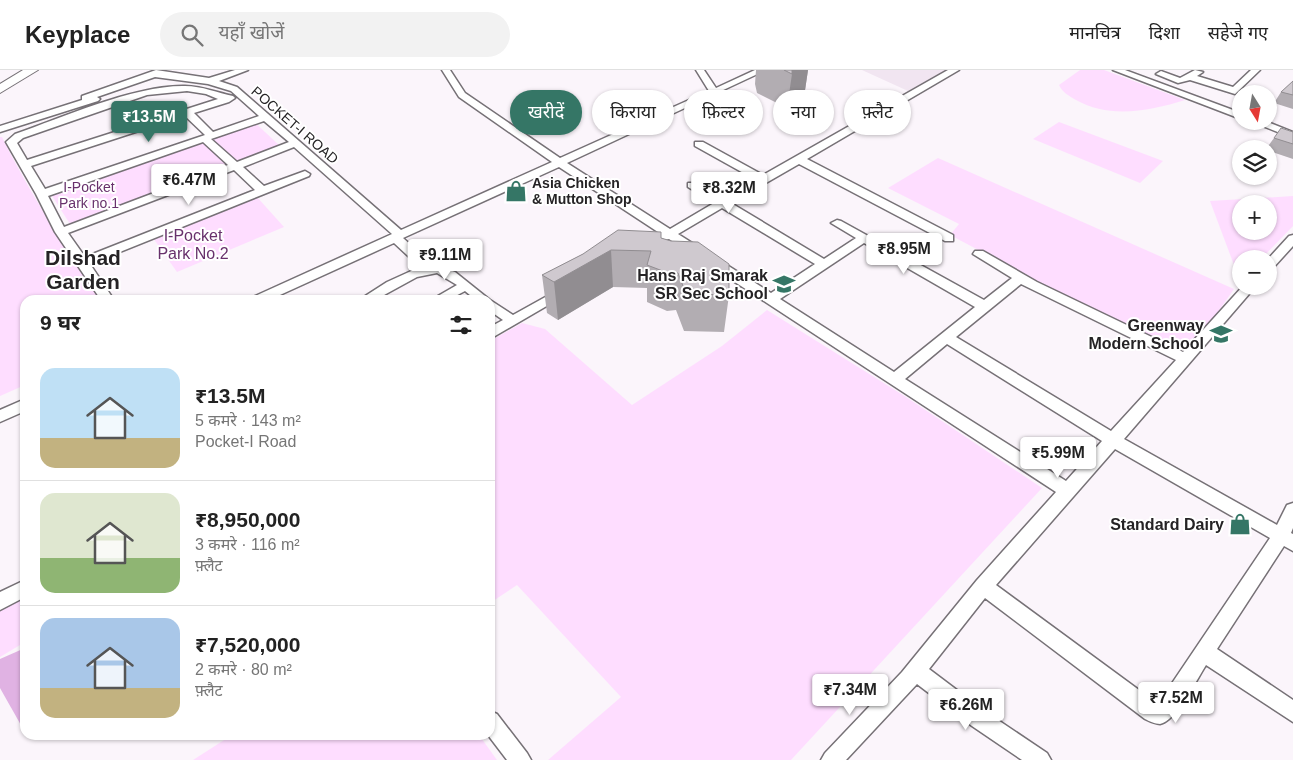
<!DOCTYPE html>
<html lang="hi">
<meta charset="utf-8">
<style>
:root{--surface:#fff;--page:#f2f2f2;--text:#222;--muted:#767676;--line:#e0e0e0;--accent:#357666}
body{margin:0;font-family:Helvetica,"Noto Sans Devanagari",sans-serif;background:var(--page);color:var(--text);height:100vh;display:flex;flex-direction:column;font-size:19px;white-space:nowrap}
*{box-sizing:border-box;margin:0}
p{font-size:16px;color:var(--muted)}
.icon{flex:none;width:28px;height:28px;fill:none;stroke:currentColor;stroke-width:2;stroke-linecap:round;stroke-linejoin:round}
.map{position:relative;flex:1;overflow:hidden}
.drawer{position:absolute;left:20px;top:225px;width:475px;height:445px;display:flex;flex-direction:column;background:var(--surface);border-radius:15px;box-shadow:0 1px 4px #0004}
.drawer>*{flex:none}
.banner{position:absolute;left:510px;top:20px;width:475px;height:45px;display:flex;gap:10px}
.needle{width:32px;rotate:169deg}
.buttons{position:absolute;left:1232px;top:15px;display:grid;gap:10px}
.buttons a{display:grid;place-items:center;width:45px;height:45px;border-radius:50%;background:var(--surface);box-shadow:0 1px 4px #0004;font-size:25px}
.price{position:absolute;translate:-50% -42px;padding:0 11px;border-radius:5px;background:#fff;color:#222;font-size:16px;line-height:32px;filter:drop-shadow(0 1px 2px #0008)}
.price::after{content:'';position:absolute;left:50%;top:30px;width:15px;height:11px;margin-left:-8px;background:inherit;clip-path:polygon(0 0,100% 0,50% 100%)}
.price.on{background:var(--accent);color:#fff}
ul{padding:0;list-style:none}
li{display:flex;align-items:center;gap:15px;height:125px;padding:0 20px}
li+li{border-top:1px solid var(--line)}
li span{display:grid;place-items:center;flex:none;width:140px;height:100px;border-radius:15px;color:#555}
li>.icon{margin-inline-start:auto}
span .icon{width:60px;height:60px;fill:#fffc;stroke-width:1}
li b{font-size:21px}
h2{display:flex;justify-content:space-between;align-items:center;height:60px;padding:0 20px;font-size:21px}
.pill{padding:0 18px;border-radius:22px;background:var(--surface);box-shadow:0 1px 4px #0004;font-size:18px;line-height:45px}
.pill.on{background:var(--accent);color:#fff}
header{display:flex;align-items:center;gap:30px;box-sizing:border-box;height:70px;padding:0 25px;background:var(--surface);border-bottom:1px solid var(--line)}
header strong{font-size:24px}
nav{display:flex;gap:28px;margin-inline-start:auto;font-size:18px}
.search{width:350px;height:45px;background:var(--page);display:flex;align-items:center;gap:12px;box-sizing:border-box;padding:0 18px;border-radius:28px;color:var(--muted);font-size:19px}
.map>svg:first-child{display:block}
</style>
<header>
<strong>Keyplace</strong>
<div class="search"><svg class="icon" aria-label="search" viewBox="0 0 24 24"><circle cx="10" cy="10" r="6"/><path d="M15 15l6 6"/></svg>यहाँ खोजें</div>
<nav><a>मानचित्र</a><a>दिशा</a><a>सहेजे गए</a></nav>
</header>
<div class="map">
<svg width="1293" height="690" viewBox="0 0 1293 690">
<rect width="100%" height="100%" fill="#fbf5fb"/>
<path fill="#f1e5f1" d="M862,0H947L908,21Z"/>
<path fill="#feddff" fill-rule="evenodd" d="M1080,0H1104L1185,30C1150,41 1109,49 1076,30C1069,26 1062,22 1059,15Z
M251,49L280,76L70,154L47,118Z
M1059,52L1163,91L1140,113L1033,69Z
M0,67H2C30,124 65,177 100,230H25V315L0,326Z
M938,88L1234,219L1185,289L950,165L959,154L888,118Z
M1293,126V156L1261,189H1241L1240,211L1210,131ZM1241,134H1269V161H1241Z
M257,127L284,157L177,202L153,168Z
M767,240L906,327L1042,418L791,690H548L621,627L517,515L490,533V271L522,253L545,259L632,335L722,276Z
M25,515V572L0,587V529Z
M232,665H479L497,690H193Z"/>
<path fill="#e0b2e3" d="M25,578V655L22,657L0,618V589Z"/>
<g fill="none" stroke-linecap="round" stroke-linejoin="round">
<g stroke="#767176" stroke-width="3">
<path id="minor" d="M156,0L209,8L235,0H248L219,11L237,17L401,160L552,92L459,27L442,0H450L465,23L560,88L709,21L696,0H704L716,18L755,0H766L567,93L670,159L714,133L688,117V113H696L723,129L756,110L695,76V72H703L763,105L948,0H959L807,89L953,165V171H945L799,94L731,133L824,189L856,168L831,153L837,150L841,151L984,230L1012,208L973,184L975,181H983L1037,212L1183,282L1243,216H1256L1124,369L1277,455L1287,435L1293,433V458L1291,463L1293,464V481L1284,476L1217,579L1293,630V652L1206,595C1197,609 1176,651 1160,654C1155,654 1149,651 1145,649L985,528L929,599L986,642L1047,683L1051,690H1022L972,656L917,614L846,690H821L825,683L902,602L977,510L1056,422L669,169L658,171L656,168L661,164L559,97L403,168L432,194L455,202L490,230L513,245L558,220L563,219L569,223L495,266L490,268V257L503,250L490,241V230H476L465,221L448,230H431L457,215L437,203L417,207L375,230H359L387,212L420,197L394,173L269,230H252L253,227L392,164L294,77L243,97L264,116L305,101L310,104L309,106L90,194L114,230H101L55,162L36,124L6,72L15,64C64,47 135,15 185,16C202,16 218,23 233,26L235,28L229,32L194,43L213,62L259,46L231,21L208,14L155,7L97,27L100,29L98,31L0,62V56L82,30V26ZM187,21L206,24L218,29L27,90L17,73L23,68L147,25ZM185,46L205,65L45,119L31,96ZM264,51L289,72L237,92L211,69ZM203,72L228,95L64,157L48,126ZM234,100L255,120L85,187L68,163ZM722,138L815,194L771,223L678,164ZM864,173L975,237L894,302L780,229ZM1021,214L1176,290L1111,361L956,267ZM947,274L1102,371L1066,411L905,309ZM1115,379L1270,468L1158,634L996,515Z
M1113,0H1125L1241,43V49Z
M1195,0L1203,2L1197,6L1233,17L1251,0H1260L1235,24L1190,10L1178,13L1156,4L1161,1L1180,8Z
M1250,51H1265L1293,62V68Z
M1293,165V176L1273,198L1269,199L1268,189L1289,166Z
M25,329V341L0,352V340Z
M25,510V527L0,540V522Z
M490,641L497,644L527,683L531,690H507L488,665H490Z"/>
</g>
<g stroke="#767176" stroke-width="2">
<path id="major" d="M23,0H38L0,23V14Z"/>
</g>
<use href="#minor" fill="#fff" fill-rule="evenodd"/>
<use href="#major" fill="#fff" fill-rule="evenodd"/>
</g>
<path fill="#b2adb2" d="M756,0H808L804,27L788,31L787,38L757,23L755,14Z
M1293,11V39L1274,33L1281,22Z
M1293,62V89L1269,81V79H1266L1274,68Z
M661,162V168L671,171L729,225L724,262L684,261L676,240L667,241L647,232V218L613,217L558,250L547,243L542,205L583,184Z"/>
<path fill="#918d91" d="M791,0H808L804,27L788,31L792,4Z
M611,180L613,217L558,250L554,212Z"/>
<path fill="#cfc9cf" stroke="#918d91" d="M784,0H792V4Z
M1293,11V25L1281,22Z
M1281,58L1293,62V74L1274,68Z
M618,160L661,162V168L671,171L698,172L729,194V225L686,224L678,203H668L647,195L651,181L611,180L554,212L542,205L583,184Z"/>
<defs>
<g id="shop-bare" transform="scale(1.725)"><path d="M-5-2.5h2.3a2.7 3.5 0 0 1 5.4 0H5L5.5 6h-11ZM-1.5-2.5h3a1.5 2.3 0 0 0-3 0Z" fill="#357666" stroke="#fff" stroke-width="2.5" paint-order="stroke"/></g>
<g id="school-bare" transform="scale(1.725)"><path d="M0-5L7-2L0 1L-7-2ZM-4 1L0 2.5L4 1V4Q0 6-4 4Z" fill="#357666" stroke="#fff" stroke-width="2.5" paint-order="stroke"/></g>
</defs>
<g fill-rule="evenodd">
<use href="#shop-bare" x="516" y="121"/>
<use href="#school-bare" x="784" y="214"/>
<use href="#school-bare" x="1221" y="264"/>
<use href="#shop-bare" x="1240" y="454"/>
</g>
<g text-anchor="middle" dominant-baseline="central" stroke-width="4" stroke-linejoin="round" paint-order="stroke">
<g font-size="14" fill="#252325" stroke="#fff">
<text transform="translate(295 55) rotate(41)">POCKET-I ROAD</text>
</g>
<g font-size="14" font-weight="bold" fill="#252325" stroke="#fff" text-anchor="start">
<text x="532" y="113">Asia Chicken<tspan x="532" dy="16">&amp; Mutton Shop</tspan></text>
</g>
<g font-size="14" fill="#68316c" stroke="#fff">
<text x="89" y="117">I-Pocket<tspan x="89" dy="16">Park no.1</tspan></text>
</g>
<g font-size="16" fill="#68316c" stroke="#fff">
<text x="193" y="165">I-Pocket<tspan x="193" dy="18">Park No.2</tspan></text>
</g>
<g font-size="16" font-weight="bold" fill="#252325" stroke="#fff" text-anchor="end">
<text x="768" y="205">Hans Raj Smarak<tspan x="768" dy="18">SR Sec School</tspan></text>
<text x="1204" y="255">Greenway<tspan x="1204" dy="18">Modern School</tspan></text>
<text x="1224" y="454">Standard Dairy</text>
</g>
<g font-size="21" font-weight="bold" fill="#252325" stroke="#fff">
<text x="83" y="187">Dilshad<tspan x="83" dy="24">Garden</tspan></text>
</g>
</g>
</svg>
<div class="buttons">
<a><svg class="needle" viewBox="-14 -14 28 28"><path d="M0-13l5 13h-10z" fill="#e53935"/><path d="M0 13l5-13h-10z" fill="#767676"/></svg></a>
<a><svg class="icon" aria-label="layers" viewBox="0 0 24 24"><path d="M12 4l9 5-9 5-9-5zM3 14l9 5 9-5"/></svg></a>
<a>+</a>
<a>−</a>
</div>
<b class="price on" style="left:149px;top:73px">₹13.5M</b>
<b class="price" style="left:189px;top:136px">₹6.47M</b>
<b class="price" style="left:729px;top:144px">₹8.32M</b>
<b class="price" style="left:904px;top:205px">₹8.95M</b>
<b class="price" style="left:445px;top:211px">₹9.11M</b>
<b class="price" style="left:1058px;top:409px">₹5.99M</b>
<b class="price" style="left:850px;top:646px">₹7.34M</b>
<b class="price" style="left:1176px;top:654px">₹7.52M</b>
<b class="price" style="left:966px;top:661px">₹6.26M</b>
<div class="banner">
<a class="pill on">खरीदें</a>
<a class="pill">किराया</a>
<a class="pill">फ़िल्टर</a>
<a class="pill">नया</a>
<a class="pill">फ़्लैट</a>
</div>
<section class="drawer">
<h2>9 घर<svg class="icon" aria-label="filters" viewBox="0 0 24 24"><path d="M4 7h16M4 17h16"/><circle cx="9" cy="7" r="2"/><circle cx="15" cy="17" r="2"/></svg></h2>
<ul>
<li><span style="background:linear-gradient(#bfe0f5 70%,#c2b280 0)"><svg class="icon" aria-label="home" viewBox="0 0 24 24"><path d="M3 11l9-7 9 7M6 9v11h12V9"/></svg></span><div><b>₹13.5M</b><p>5 कमरे · 143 m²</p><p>Pocket-I Road</p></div></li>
<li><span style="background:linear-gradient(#dfe7d0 65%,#8fb573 0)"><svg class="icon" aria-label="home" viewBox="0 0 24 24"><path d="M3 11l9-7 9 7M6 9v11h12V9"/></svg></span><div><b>₹8,950,000</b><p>3 कमरे · 116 m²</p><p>फ़्लैट</p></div></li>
<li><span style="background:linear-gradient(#a9c7e8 70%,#c2b280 0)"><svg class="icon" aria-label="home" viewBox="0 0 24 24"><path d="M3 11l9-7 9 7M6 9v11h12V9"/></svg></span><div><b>₹7,520,000</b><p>2 कमरे · 80 m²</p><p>फ़्लैट</p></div></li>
</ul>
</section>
</div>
